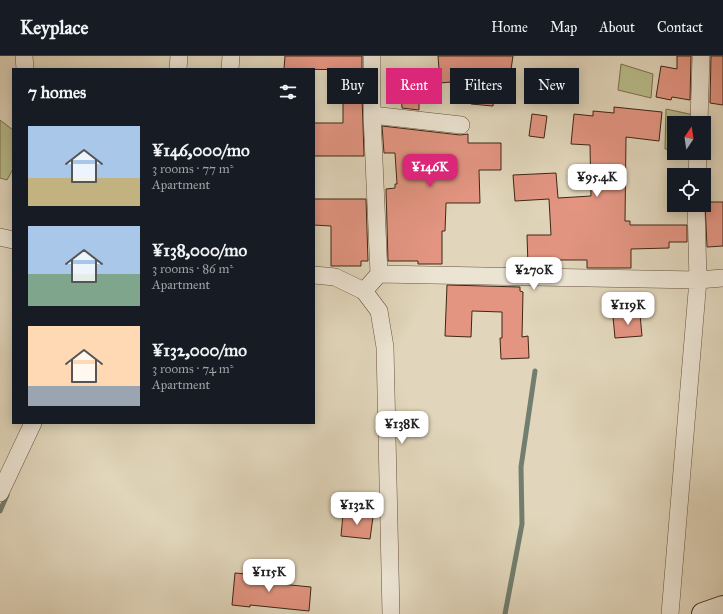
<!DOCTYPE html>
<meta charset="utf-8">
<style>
:root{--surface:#171b24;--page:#20242c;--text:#f1f3f6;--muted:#9ea1a6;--line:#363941;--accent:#db2777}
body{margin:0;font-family:"IM FELL Great Primer",serif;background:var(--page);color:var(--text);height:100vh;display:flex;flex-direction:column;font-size:15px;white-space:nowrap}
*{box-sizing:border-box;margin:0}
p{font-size:13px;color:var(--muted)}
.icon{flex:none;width:22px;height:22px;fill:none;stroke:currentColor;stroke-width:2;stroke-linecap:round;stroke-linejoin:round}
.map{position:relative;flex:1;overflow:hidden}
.details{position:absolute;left:12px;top:12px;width:303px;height:356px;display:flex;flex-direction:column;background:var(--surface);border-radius:0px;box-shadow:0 2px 10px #0003}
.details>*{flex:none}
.hud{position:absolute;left:327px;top:12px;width:336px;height:36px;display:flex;gap:8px}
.needle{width:26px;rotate:13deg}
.fabs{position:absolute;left:667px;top:60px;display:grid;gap:8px}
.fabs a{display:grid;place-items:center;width:44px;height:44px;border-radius:0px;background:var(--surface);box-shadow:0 2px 10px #0003;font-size:20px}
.price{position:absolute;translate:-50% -34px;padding:0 9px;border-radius:8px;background:#fff;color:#222;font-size:13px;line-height:26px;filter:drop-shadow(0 1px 2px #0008)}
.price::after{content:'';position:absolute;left:50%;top:24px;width:12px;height:9px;margin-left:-6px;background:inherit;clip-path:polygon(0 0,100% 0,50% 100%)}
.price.active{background:var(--accent);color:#fff}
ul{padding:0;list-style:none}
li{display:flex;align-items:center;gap:12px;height:100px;padding:0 16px}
li span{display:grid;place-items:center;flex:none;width:112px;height:80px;border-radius:0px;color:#555}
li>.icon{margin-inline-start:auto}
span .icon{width:48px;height:48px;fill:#fffc;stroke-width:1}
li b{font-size:17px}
h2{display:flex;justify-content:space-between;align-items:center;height:48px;padding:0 16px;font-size:17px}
.tag{padding:0 14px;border-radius:0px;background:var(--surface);box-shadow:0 2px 10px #0003;font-size:14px;line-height:36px}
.tag.active{background:var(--accent);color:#fff}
header{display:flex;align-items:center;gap:24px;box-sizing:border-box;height:56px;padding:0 20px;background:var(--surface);border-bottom:1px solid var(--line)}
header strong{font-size:19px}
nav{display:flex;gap:22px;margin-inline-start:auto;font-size:14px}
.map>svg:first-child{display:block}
</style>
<header>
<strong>Keyplace</strong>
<nav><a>Home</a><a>Map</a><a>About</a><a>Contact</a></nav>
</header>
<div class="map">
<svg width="723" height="558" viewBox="0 0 723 558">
<rect width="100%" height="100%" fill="#e1d6bb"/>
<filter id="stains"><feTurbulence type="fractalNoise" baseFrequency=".005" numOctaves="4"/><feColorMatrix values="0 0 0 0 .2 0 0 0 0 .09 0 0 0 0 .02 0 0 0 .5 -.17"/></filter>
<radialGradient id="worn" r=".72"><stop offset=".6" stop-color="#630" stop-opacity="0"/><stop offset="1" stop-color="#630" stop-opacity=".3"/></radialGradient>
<path fill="#b9bc8b" stroke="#7c7150" d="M621,8L653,18L651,42L618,34Z
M666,53L694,59V67H674V94L665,93Z
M0,64L13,74V113L7,124L0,122Z"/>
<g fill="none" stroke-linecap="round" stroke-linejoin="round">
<path stroke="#727e6f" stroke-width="5" d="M0,455L7,439
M505,558L522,468L521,411L535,315"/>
</g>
<path fill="#e39582" stroke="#3e2614" d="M285,0H362V14L284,13Z
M438,0H513L510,20L495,18L493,50L471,48L473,24L440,27Z
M677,0H691L690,44L672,41L671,44L656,41L661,10L677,13Z
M711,0H723V49L710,47Z
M434,18L436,45L419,46V54L402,52L400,20Z
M343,40H362L364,100H314V67H343Z
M614,51L662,56L659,85L626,81L625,165H630V169H687V186H669V192L631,193V212H587V204H547V209H528L527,179H551L549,143L515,145L513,119L556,117L558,142L591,140L590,89L571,88L574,58L593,60V55L614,57Z
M532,58L547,60L544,82L529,80Z
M382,70L460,79L468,78V87H501V114H479L480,147H446V149L445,175H442V208H418V205H388L386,133L395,132V128H397L395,97H384Z
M314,143H366L368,205H361V210H331V170L314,169Z
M705,146H723V190L707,191Z
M447,229L520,231V235L523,236L522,281L528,280L529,302L501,303L500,282H502V256L472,255L471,281L445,280Z
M640,258L642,280L615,282L613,261Z
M343,458L373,461L370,483L341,480Z
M235,517L280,521V528L311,531L309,555L250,549V551L232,549Z"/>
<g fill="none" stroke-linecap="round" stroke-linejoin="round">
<g stroke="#67523e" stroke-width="18">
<path id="street" d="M24,0L25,13
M372,0V59L379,218
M178,13L179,0
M230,13L231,0
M372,59L461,69
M699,67L701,0
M697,119L698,97
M0,181L13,184
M314,219L335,221L364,235L379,255L385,291L391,558
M364,235L379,218L698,224L723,222
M0,437L33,367
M670,558L698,224L696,149"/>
</g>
<g stroke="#3e2614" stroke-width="24">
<path id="secondary" d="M703,558L723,551"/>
</g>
<use href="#street" stroke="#ece4d3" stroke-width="17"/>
<use href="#secondary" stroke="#ece4d3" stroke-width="22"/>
</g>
<rect width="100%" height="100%" filter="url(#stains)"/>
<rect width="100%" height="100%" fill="url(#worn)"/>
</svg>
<div class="fabs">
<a><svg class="needle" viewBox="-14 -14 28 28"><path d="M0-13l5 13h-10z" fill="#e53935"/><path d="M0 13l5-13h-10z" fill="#9ea1a6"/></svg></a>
<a><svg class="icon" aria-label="locate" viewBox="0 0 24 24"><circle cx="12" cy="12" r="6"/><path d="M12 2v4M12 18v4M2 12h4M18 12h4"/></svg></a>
</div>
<b class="price active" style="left:430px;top:132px">¥146K</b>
<b class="price" style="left:597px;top:142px">¥95.4K</b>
<b class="price" style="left:534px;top:235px">¥270K</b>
<b class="price" style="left:628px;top:270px">¥119K</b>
<b class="price" style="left:402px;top:389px">¥138K</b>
<b class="price" style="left:357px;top:470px">¥132K</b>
<b class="price" style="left:269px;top:537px">¥115K</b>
<div class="hud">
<a class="tag">Buy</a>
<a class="tag active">Rent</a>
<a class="tag">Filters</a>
<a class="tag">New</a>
</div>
<section class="details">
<h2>7 homes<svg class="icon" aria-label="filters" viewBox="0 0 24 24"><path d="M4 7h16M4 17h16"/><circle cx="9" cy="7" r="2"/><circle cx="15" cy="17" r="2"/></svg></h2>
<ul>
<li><span style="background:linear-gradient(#a9c7e8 65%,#c2b280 0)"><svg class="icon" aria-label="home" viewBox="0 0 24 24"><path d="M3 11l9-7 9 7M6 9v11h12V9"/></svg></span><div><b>¥146,000/mo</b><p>3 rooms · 77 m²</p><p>Apartment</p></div></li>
<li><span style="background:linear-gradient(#a9c7e8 60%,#7fa58c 0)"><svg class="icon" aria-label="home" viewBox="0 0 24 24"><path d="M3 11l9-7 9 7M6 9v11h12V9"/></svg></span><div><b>¥138,000/mo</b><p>3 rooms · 86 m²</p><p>Apartment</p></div></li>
<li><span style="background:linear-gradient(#ffd9b3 75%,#9aa5b1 0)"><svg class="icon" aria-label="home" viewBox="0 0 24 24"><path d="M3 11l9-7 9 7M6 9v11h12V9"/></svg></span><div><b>¥132,000/mo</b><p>3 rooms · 74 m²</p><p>Apartment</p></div></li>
</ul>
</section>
</div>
